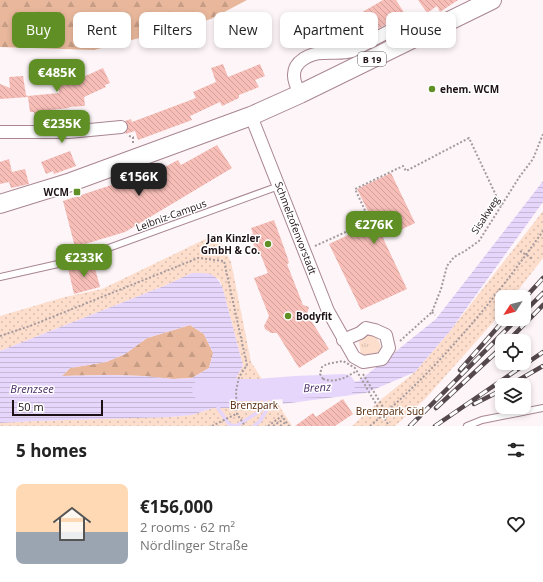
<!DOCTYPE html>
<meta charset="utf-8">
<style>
:root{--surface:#fff;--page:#f2f2f2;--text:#222;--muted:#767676;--accent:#609025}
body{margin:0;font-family:"Open Sans",sans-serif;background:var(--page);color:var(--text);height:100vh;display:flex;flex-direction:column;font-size:15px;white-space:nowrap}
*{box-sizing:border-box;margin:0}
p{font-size:13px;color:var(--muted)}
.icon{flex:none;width:22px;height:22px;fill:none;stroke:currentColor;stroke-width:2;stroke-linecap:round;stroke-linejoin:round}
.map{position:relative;height:426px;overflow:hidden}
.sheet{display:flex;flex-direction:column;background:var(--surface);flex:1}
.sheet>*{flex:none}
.hud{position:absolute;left:12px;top:12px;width:519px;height:36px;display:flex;gap:8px}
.needle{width:26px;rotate:234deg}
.tools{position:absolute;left:495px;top:290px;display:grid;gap:8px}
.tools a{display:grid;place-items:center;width:36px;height:36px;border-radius:8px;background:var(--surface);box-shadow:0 2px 6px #0003;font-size:20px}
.scale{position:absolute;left:12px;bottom:10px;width:91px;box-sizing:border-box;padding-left:4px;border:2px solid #1e1116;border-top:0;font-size:11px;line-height:14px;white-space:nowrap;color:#1e1116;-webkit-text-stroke:3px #fff;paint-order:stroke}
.price{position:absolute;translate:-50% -34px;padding:0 9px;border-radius:8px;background:var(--accent);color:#fff;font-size:13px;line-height:26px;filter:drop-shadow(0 1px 2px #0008)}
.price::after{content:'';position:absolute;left:50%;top:24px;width:12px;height:9px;margin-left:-6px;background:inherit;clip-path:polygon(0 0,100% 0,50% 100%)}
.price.selected{background:#222;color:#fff}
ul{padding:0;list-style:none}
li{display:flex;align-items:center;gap:12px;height:100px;padding:0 16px}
li span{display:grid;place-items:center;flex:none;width:112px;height:80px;border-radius:8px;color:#555}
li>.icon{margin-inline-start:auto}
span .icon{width:48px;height:48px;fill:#fffc;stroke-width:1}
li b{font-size:17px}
h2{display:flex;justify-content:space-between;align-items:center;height:48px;padding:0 16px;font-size:17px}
.chip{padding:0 14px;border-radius:8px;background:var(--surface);box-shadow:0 2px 6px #0003;font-size:14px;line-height:36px}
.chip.selected{background:var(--accent);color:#fff}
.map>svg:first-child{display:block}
</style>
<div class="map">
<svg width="543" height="426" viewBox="0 0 543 426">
<defs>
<pattern id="grass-tufts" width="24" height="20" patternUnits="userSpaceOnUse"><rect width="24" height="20" fill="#fdddcb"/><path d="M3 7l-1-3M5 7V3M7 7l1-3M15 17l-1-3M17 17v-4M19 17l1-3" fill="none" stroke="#d8bdae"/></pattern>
<pattern id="forest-firs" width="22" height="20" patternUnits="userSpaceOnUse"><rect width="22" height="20" fill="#e9b89c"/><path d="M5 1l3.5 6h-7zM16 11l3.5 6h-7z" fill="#c79d86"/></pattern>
<pattern id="park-dots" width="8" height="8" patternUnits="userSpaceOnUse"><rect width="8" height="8" fill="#fdddcb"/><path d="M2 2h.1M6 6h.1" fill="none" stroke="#d8bdae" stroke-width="1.8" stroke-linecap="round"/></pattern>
<pattern id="water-rules" width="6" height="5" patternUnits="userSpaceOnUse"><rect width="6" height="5" fill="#e7d6fc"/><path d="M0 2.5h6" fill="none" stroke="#c6b7d7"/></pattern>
<pattern id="building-back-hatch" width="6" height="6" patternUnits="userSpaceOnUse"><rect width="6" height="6" fill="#f7bdb7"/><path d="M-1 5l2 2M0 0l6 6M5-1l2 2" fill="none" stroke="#d3a19d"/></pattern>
</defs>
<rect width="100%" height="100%" fill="#fdf5f7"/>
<path fill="url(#grass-tufts)" d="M369,333C378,338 381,342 381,352L373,355H361L359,341Z"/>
<path fill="url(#forest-firs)" d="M0,0H247L211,19L94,50L0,47Z
M190,325L204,334L213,353L209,368L192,378L173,379L143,376L110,375L62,376L70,368L106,362L125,354L147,338Z"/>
<path fill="url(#park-dots)" d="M543,211V258L513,297H502V312L426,398L395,426H352L383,398L415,372L450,331Z
M216,234L231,262L251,362L292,426H0V423L34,421L170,417L192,415L213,408H233C233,390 233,381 243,366L223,289L219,279L192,273L164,286L0,351V316L65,297L102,289Z"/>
<path fill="url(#water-rules)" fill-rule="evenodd" d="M543,181V202L450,331L415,372L366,393L283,404L281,391L359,381L436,319Z
M192,273C209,273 216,272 223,289L243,366C233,381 233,390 233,408H213L192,415L170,417L34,421L0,423V351L164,286ZM190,325L204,334L213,353L209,368L192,378L173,379L143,376L110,375L62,376L70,368L106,362L125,354L147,338Z"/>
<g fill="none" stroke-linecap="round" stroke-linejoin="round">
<path stroke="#e7d6fc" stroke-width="3.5" d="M219,405L218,408L228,423L231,425L236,426L260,411L272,389
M254,426L260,421L280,388"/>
<path stroke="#e7d6fc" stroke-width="22" d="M203,390H257L296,387L344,385"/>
</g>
<path fill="url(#building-back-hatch)" d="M383,0H396L405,14L370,33L359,14Z
M418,0H458L440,12L437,6L427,13Z
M223,64L228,77L260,64L265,76L255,80L259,87L239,95V98L222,106L220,102L190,116L192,120L138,140L135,131L125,134L128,127L125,121L131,119L132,122L196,98L193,92L216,82L211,68Z
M69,68L70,83L103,68L110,83L105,85L106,87L84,97L85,106L69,107V108L51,110L52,122L38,123L37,114H34V112H30L28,97L0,99V84L10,88L9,77L23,76L26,95L28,96L59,93L57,69Z
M217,145L232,168L125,232L75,247L63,201L148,173L150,175L178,160L181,165Z
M70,151L76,166L54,174L53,171L46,174L41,162Z
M9,159L12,172L25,169L29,184L11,188L9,182L0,184V162Z
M391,173L415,223L383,238L407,289L361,310L329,244L374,223L357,189Z
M274,220L287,256L289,263L287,264L303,305L309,307L307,314L329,349L299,368L277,333H271L265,329L264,326L269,316L254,278L268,273L260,253L257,254L250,235L253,234L251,228Z
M93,261L100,287L74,294L68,268Z
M343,399L353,414L335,426H295L313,413L316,417Z"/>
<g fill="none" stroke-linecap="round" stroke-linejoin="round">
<g stroke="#a98691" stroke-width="8">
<path id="lane" d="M0,277L58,264L103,250L279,186
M467,426L482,420L543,408"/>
</g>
<g stroke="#a98691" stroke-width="14">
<path id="street" d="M300,94C297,88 294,82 294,76C293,61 311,53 323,53C333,52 342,54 352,51L412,19
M251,116L328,311L354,357L363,362L382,359L389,348L386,335L375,330L366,328L360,333L343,340
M0,132H69L121,127"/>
</g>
<g stroke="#a98691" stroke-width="20">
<path id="primary" d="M0,204L71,182L251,116L300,94L492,0"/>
</g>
<path stroke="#a49a9d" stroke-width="2" stroke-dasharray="2 2" stroke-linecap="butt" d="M129,136L133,137V143H132
M315,246L370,221L355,189L403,166L406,171L469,138L501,206
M520,251L533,259
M432,312L435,315
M0,336L30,326L198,258L224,261L247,365L239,377L236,391L237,414L245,426
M400,341L432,312L441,289L447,266L454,257L465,251L479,241L520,176L533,159L543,134
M363,374L386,412
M323,379C335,383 345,378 355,372
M212,426L236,414
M268,426L282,416L289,426
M273,426L284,419
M280,426L286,422
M370,426C437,370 493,302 543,231"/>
<use href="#lane" stroke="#fff" stroke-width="6"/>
<use href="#street" stroke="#fff" stroke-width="12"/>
<use href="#primary" stroke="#fff" stroke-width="18"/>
<g stroke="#54484d" stroke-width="4.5">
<path id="rail" d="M524,299L543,278
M524,312L543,293
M508,341L543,305
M460,370L505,319
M510,385L543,366
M474,404L502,390
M436,408L502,347
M410,426L517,319
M435,426L543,352"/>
</g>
<use href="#rail" stroke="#fff" stroke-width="3" stroke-dasharray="9" stroke-linecap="butt"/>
<path stroke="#a49a9d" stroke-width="2" stroke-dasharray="2 2" stroke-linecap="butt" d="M323,379L320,374L322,367L327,364L343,361L355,368L389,426"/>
</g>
<g fill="#609025" stroke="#fff" stroke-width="1.5">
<circle cx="432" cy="89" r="4"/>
<rect x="73" y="188" width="8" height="8" rx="2"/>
<circle cx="268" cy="244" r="4"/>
<circle cx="288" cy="316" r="4"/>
</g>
<g text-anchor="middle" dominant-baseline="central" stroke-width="3" stroke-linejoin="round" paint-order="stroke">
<rect fill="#fff" stroke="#62585c" stroke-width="1" x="358" y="52" width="28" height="14" rx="3"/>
<g font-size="9" font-weight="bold" fill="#1e1116">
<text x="372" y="59">B 19</text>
</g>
<g font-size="10" font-weight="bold" fill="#1e1116" stroke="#fff" text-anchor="start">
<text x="440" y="89">ehem. WCM</text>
<text x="69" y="192" text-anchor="end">WCM</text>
<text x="260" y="238" text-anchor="end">Jan Kinzler<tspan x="260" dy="12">GmbH &amp; Co.</tspan></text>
<text x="296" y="316">Bodyfit</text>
</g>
<g font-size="10" fill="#1e1116" stroke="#fff">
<text transform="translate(171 215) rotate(-20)">Leibniz-Campus</text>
<text transform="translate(485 215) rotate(-57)">Sisakweg</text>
<text transform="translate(296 228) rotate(69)">Schmelzofenvorstadt</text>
</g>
<g font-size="10" fill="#4e2101" stroke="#fff">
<text x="254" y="405">Brenzpark</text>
<text x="390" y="411">Brenzpark Süd</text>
</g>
<g font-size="11" font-style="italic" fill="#4a2d66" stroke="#fff">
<text transform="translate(317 387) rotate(-3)">Brenz</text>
<text x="32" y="388">Brenzsee</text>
</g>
</g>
</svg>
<div class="tools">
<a><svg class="needle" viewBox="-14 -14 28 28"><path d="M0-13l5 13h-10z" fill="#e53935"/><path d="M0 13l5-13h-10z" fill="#767676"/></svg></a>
<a><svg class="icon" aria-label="locate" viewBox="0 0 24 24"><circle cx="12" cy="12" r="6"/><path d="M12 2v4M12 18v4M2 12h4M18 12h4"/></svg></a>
<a><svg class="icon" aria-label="layers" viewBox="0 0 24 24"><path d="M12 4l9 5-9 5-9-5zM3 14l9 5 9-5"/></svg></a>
</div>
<div class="scale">50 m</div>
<b class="price" style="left:57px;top:93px">€485K</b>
<b class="price" style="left:62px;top:144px">€235K</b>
<b class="price selected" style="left:139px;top:197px">€156K</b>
<b class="price" style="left:374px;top:245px">€276K</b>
<b class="price" style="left:84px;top:278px">€233K</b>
<div class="hud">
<a class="chip selected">Buy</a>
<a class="chip">Rent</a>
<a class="chip">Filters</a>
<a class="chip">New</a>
<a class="chip">Apartment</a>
<a class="chip">House</a>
</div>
</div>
<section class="sheet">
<h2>5 homes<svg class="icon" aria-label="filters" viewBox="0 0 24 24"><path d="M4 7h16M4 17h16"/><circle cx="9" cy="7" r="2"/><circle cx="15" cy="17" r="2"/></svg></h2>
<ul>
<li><span style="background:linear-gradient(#ffd9b3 60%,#9aa5b1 0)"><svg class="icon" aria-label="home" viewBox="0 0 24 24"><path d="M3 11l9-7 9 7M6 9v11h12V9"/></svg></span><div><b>€156,000</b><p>2 rooms · 62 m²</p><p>Nördlinger Straße</p></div><svg class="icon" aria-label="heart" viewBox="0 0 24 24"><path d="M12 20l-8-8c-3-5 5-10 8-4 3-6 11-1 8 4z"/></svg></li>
</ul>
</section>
